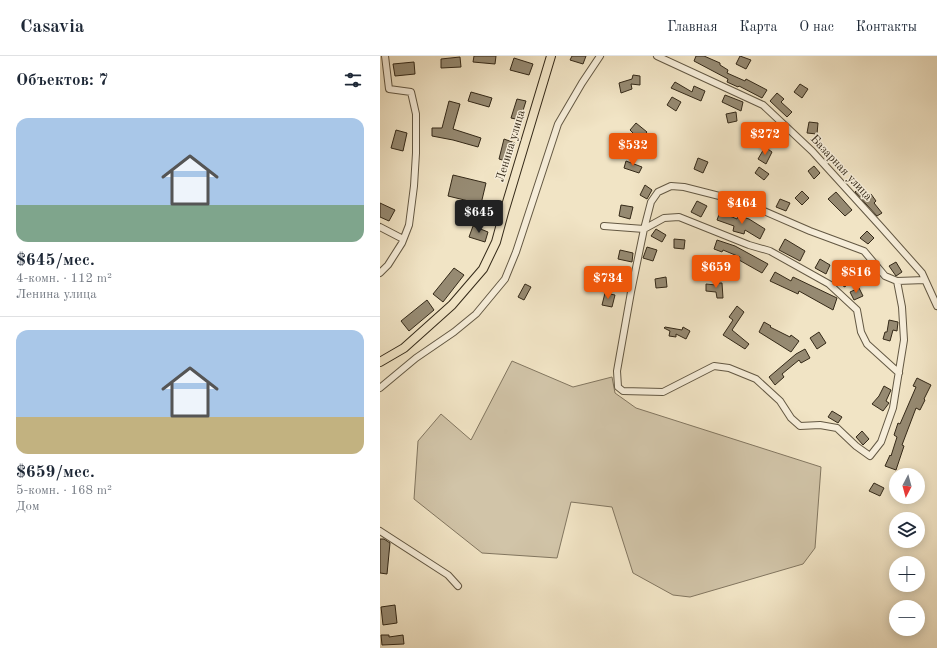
<!DOCTYPE html>
<html lang="ru">
<meta charset="utf-8">
<style>
:root{--surface:#fff;--page:#f6f6f7;--text:#1f2937;--muted:#747a83;--line:#e0e1e3;--accent:#ea580c}
body{margin:0;font-family:"Old Standard TT",serif;background:var(--page);color:var(--text);height:100vh;display:flex;flex-direction:column;font-size:15px;white-space:nowrap}
*{box-sizing:border-box;margin:0}
p{font-size:13px;color:var(--muted)}
.icon{flex:none;width:22px;height:22px;fill:none;stroke:currentColor;stroke-width:2;stroke-linecap:round;stroke-linejoin:round}
.map{position:relative;flex:1;overflow:hidden}
.details{display:flex;flex-direction:column;background:var(--surface);width:380px}
.details>*{flex:none}
.needle{width:26px;rotate:186deg}
.tools{position:absolute;left:509px;top:412px;display:grid;gap:8px}
.tools a{display:grid;place-items:center;width:36px;height:36px;border-radius:50%;background:var(--surface);box-shadow:0 2px 10px #0003;font-size:20px}
.price{position:absolute;translate:-50% -34px;padding:0 9px;border-radius:4px;background:var(--accent);color:#fff;font-size:13px;line-height:26px;filter:drop-shadow(0 1px 2px #0008)}
.price::after{content:'';position:absolute;left:50%;top:24px;width:12px;height:9px;margin-left:-6px;background:inherit;clip-path:polygon(0 0,100% 0,50% 100%)}
.price.current{background:#222;color:#fff}
ul{padding:0;list-style:none}
li{display:grid;align-content:center;gap:8px;height:212px;padding:0 16px}
li+li{border-top:1px solid var(--line)}
li span{display:grid;place-items:center;height:124px;border-radius:12px;color:#555}
li>.icon{margin-inline-start:auto}
span .icon{width:72px;height:72px;fill:#fffc;stroke-width:1}
li b{font-size:17px}
h2{display:flex;justify-content:space-between;align-items:center;height:48px;padding:0 16px;font-size:17px}
header{display:flex;align-items:center;gap:24px;box-sizing:border-box;height:56px;padding:0 20px;background:var(--surface);border-bottom:1px solid var(--line)}
header strong{font-size:19px}
nav{display:flex;gap:22px;margin-inline-start:auto;font-size:14px}
main{display:flex;flex:1;min-height:0}
.map>svg:first-child{display:block}
</style>
<header>
<strong>Casavia</strong>
<nav><a>Главная</a><a>Карта</a><a>О нас</a><a>Контакты</a></nav>
</header>
<main>
<section class="details">
<h2>Объектов: 7<svg class="icon" aria-label="filters" viewBox="0 0 24 24"><path d="M4 7h16M4 17h16"/><circle cx="9" cy="7" r="2"/><circle cx="15" cy="17" r="2"/></svg></h2>
<ul>
<li><span style="background:linear-gradient(#a9c7e8 70%,#7fa58c 0)"><svg class="icon" aria-label="home" viewBox="0 0 24 24"><path d="M3 11l9-7 9 7M6 9v11h12V9"/></svg></span><div><b>$645/мес.</b><p>4-комн. · 112 m²</p><p>Ленина улица</p></div></li>
<li><span style="background:linear-gradient(#a9c7e8 70%,#c2b280 0)"><svg class="icon" aria-label="home" viewBox="0 0 24 24"><path d="M3 11l9-7 9 7M6 9v11h12V9"/></svg></span><div><b>$659/мес.</b><p>5-комн. · 168 m²</p><p>Дом</p></div></li>
</ul>
</section>
<div class="map">
<svg width="557" height="592" viewBox="0 0 557 592">
<rect width="100%" height="100%" fill="#f1e4c5"/>
<filter id="stains"><feTurbulence type="fractalNoise" baseFrequency=".005" numOctaves="4"/><feColorMatrix values="0 0 0 0 .2 0 0 0 0 .09 0 0 0 0 .02 0 0 0 .5 -.17"/></filter>
<radialGradient id="worn" r=".72"><stop offset=".6" stop-color="#630" stop-opacity="0"/><stop offset="1" stop-color="#630" stop-opacity=".3"/></radialGradient>
<path fill="#d1c4a8" stroke="#827660" d="M132,305L193,331L232,321L235,337L256,352L441,411L435,492L423,508L310,541L293,539L253,517L232,451L191,446L177,502L102,497L34,443L38,385L61,358L91,384Z"/>
<path fill="#968a72" stroke="#342918" d="M94,0H116L115,8L93,6Z
M192,0H206L203,8L190,4Z
M316,0H324L340,7V9L348,14L347,17L365,25L366,23L387,34L382,42L359,30L358,31L347,26L348,23L314,5Z
M360,0L371,4L366,13L356,8Z
M80,1L81,11L61,12V3Z
M134,2L153,8L149,19L130,14Z
M34,6L35,18L15,20L13,8Z
M253,19L260,20V29L251,28L252,33L241,37L239,27L252,23Z
M295,26L312,36L314,30L325,35L321,45L291,32Z
M420,28L428,33L422,42L414,36Z
M91,36L112,42L109,51L88,45Z
M397,37L404,43L401,46L412,56L407,61L390,45Z
M345,39L363,46L361,55L342,46Z
M292,41L301,46L296,55L287,49Z
M137,43L146,45L140,64L131,62Z
M69,45L80,48L73,73L101,82L98,91L73,84L52,80V72H62Z
M356,56L357,65L348,67L346,58Z
M429,66L438,67L437,78L427,77Z
M256,67L267,76L260,84L250,74Z
M16,74L27,77L23,95L11,92Z
M362,79L373,80V89H362Z
M124,83L135,87L129,106L119,103Z
M385,91L392,96L386,108L378,103Z
M318,102L328,106L323,117L314,113Z
M246,105L262,111L259,117L244,112Z
M434,110L440,117L434,123L428,115Z
M379,111L389,118L384,124L375,117Z
M73,119L106,127L101,148L68,140Z
M265,129L272,134L267,143L260,139Z
M479,132L486,142L491,138L496,145L494,147L502,157L497,160L475,136Z
M422,135L429,142L422,149L415,142Z
M456,136L472,154L465,160L448,143Z
M400,143L410,147L406,155L396,151Z
M317,145L327,150L321,161L311,156Z
M0,147L15,154L9,165L0,161Z
M241,149L253,151L250,163L239,160Z
M340,156L357,163L358,160L369,163L385,173L380,183L365,174L364,178L353,175L354,170L337,164Z
M93,170L108,176L105,186L89,181Z
M276,173L286,179L282,186L271,180Z
M487,175L494,182L488,188L480,182Z
M294,183L305,184L304,193L294,192Z
M405,183L425,195L420,205L399,194Z
M337,184L355,190L388,208L382,217L359,204L360,201L343,194L342,196L334,193Z
M267,191L277,194L273,205L263,202Z
M240,194L253,197L252,206L238,203Z
M440,203L450,209L446,218L435,212Z
M516,206L522,216L516,220L509,210Z
M74,212L84,219L63,246L53,238Z
M233,212L244,216L240,227L229,222Z
M395,216L411,225L413,221L457,242L453,254L419,235L418,238L390,225Z
M459,216L470,222L465,231L455,225Z
M286,221L287,231L276,232L275,223Z
M336,227H342L343,242H337L336,236L326,235V228L336,229Z
M145,228L151,231L144,244L138,241Z
M479,232L483,240L474,244L470,236Z
M225,237L235,239L232,251L222,249Z
M47,244L54,254L29,275L21,265Z
M357,250L364,256L352,274L369,288L365,293L343,279L353,264L349,261Z
M509,264L518,266L517,275L513,274L510,285L503,283L505,276H507Z
M384,266L391,270L390,271L410,281L411,279L419,285L411,296L379,276Z
M285,271L302,274L303,271L310,275L306,283L296,278V281L289,280L290,275L284,272Z
M439,276L446,287L437,293L430,282Z
M425,293L430,302L421,307L419,304L402,318L404,321L395,329L389,321L416,298Z
M537,322L551,329L544,343L545,344L540,354L536,352L522,389L524,390L516,414L505,410L510,399L511,400L517,381L514,379L518,367L520,368L536,331L533,330Z
M504,330L511,334L506,345L509,347L503,355L492,348L499,340Z
M452,355L462,361L458,367L448,361Z
M482,375L489,383L483,389L476,381Z
M494,427L504,432L500,440L489,435Z
M0,483H4L10,487L7,518L0,517Z
M15,549L17,567L3,569L1,551Z
M1,579H9V581L23,579L24,588L2,589Z"/>
<g fill="none" stroke-linecap="round" stroke-linejoin="round">
<g stroke="#635843" stroke-width="8">
<path id="minor" d="M277,0L383,49L432,95L502,172L542,217L557,250
M224,170L264,173L284,162L299,161L369,189L390,195L449,228L477,254L481,276L487,288L519,317
M0,171L23,183
M0,217L8,209L22,187L29,169L34,130L36,97V58L31,36L9,33L5,0
M517,225L522,251L524,284L513,352L501,386L490,400L476,390L457,372L440,369L420,370L411,362L400,345L376,323L349,312L334,310L283,336L243,335L238,331L237,315L251,236L264,173L271,146L278,136L291,130L304,131L363,146L430,175L484,195L505,220L517,225L545,224
M0,332L36,302L74,276L96,258L125,223L136,196L178,68L202,27L220,0
M0,475L68,519L78,530"/>
</g>
<g stroke="#342918" stroke-width="10">
<path id="major" d="M0,306L24,292L72,249L103,213L116,186L125,153L171,0"/>
</g>
<use href="#minor" stroke="#f6edd9" stroke-width="6"/>
<use href="#major" stroke="#f1e4c5" stroke-width="8"/>
</g>
<g text-anchor="middle" dominant-baseline="central" stroke-width="3" stroke-linejoin="round" paint-order="stroke">
<g font-size="12" fill="#342918" stroke="#f6edd9">
<text transform="translate(131 90) rotate(-73)">Ленина улица</text>
<text transform="translate(461 112) rotate(47)">Базарная улица</text>
</g>
</g>
<rect width="100%" height="100%" filter="url(#stains)"/>
<rect width="100%" height="100%" fill="url(#worn)"/>
</svg>
<div class="tools">
<a><svg class="needle" viewBox="-14 -14 28 28"><path d="M0-13l5 13h-10z" fill="#e53935"/><path d="M0 13l5-13h-10z" fill="#747a83"/></svg></a>
<a><svg class="icon" aria-label="layers" viewBox="0 0 24 24"><path d="M12 4l9 5-9 5-9-5zM3 14l9 5 9-5"/></svg></a>
<a>+</a>
<a>−</a>
</div>
<b class="price" style="left:385px;top:100px">$272</b>
<b class="price" style="left:253px;top:111px">$532</b>
<b class="price" style="left:362px;top:169px">$464</b>
<b class="price current" style="left:99px;top:178px">$645</b>
<b class="price" style="left:336px;top:233px">$659</b>
<b class="price" style="left:476px;top:238px">$816</b>
<b class="price" style="left:228px;top:244px">$734</b>
</div>
</main>
